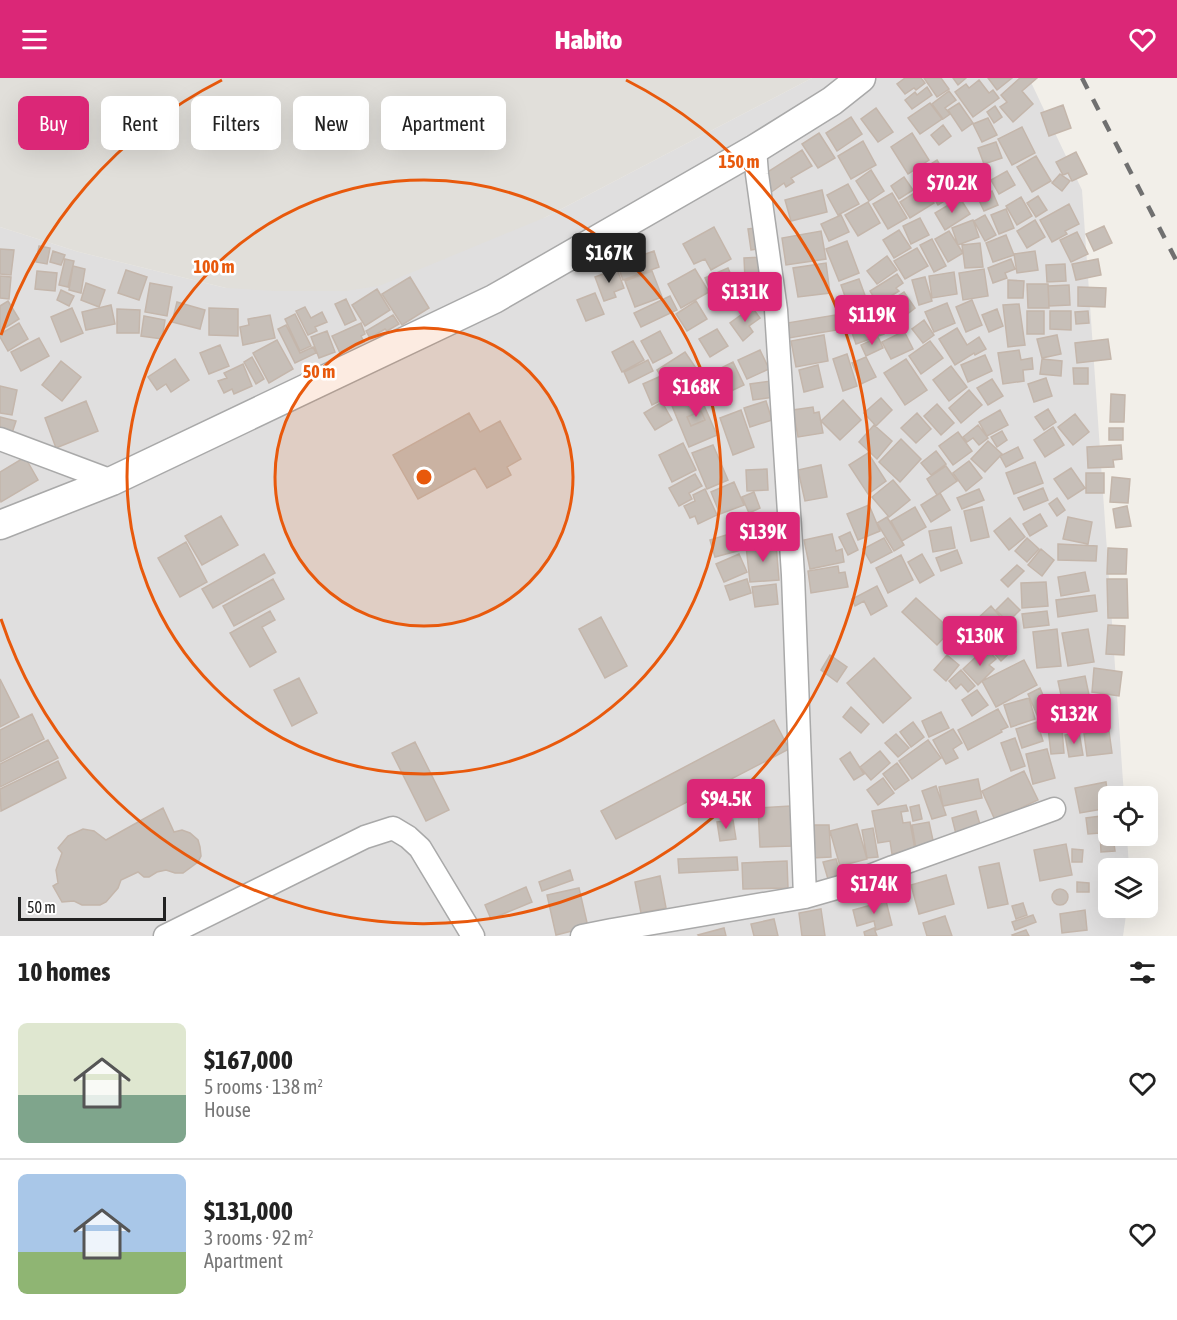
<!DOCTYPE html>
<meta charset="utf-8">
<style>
:root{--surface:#fff;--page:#f6f6f6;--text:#222;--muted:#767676;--line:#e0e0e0;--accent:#db2777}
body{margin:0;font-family:"Asap Condensed",sans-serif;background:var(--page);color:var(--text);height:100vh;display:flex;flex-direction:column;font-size:22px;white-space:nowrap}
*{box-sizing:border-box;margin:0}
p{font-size:20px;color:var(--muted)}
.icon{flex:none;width:33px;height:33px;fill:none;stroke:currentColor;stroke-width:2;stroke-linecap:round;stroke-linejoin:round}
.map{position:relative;height:858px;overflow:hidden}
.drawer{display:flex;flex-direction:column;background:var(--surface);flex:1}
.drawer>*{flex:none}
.top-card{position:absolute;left:18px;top:18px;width:600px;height:54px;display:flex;gap:12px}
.controls{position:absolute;left:1098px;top:708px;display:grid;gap:12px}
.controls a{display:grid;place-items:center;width:60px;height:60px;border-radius:9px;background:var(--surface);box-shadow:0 6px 24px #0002;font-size:30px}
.scale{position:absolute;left:18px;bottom:15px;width:148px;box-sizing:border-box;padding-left:6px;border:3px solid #222;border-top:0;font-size:16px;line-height:21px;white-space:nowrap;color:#222;-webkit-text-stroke:4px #fff;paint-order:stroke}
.price{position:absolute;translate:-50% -51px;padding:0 14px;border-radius:6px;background:var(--accent);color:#fff;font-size:20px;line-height:39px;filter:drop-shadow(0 2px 3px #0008)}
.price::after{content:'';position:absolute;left:50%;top:36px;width:18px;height:14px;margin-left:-9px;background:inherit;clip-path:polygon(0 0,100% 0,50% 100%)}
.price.selected{background:#222;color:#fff}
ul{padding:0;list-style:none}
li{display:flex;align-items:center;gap:18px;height:150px;padding:0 18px}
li+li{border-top:2px solid var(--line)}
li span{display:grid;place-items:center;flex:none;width:168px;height:120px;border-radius:9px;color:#555}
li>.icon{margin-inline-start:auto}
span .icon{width:72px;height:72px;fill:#fffc;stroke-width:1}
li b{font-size:26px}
h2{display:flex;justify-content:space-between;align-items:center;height:72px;padding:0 18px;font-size:26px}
.chip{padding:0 21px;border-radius:9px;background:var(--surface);box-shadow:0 6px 24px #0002;font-size:21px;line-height:54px}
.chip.selected{background:var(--accent);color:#fff}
header{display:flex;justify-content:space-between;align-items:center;height:78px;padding:0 18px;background:var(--accent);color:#fff;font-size:27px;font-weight:800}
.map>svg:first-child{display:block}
</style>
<header><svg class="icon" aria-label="menu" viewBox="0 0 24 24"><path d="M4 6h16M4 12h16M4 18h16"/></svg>Habito<svg class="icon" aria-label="heart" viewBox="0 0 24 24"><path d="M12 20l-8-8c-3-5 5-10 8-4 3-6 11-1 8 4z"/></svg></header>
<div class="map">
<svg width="1177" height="858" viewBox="0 0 1177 858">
<rect width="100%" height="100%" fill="#f2efe9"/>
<path fill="#e0dfdf" d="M812,0H1029L1082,112L1124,718H1108V758H1127L1129,790H1108V830H1127L1123,858H0V149L79,174L226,210L546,139Z"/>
<path fill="#e1dfda" d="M0,0H812L546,139L379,208L345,213H275L226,210L79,174L0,149Z"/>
<path fill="#c7bfb8" stroke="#c4b6ab" stroke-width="1.5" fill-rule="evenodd" d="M905,0H921L925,5L916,12L914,10L905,16L897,6Z
M924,0H941L949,11L937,19Z
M953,0H966L958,7Z
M988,0H1012L997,12Z
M1020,0H1037L1022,13L1033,26L1013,44L1000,29L1007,24L1001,17Z
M979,2L989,15L993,12L999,20L973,39L955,14L966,6L969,10Z
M927,9L932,17L912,31L905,22L915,14L917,17Z
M949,13L956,22L945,30L950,36L943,41L932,26Z
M930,25L942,41L920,56L908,40Z
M959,25L973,45L962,53L948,32Z
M1063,27L1071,50L1049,58L1041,35Z
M995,28L1002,39L994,45L987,34Z
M876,30L893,54L878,64L861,41Z
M851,39L862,56L837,73L826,55Z
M988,40L997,57L982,64L973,46Z
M943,47L951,58L939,67L931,57Z
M1022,49L1035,75L1012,87L998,61Z
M819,55L835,80L818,90L802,66Z
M912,55L929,82L908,96L891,69Z
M863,63L876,87L851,101L838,78Z
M996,64L1002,80L984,86L978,70Z
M802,72L812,88L791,100L794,104L786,109L784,105L770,115L760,99Z
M1076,74L1087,96L1072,103L1068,95L1063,97L1056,84Z
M1036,78L1051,103L1032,114L1017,89Z
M937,82L957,115L938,127L918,94Z
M871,92L884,113L869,123L856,103Z
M1007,93L1015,107L999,116L991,102Z
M1060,96L1070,103L1062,113L1052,105Z
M904,99L913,112L899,121L891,108Z
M848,106L859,126L838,137L827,117Z
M924,109L934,125L910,140L900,124Z
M822,112L827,134L791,143L785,122Z
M992,113L998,127L984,133L978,120Z
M892,115L907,140L888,151L873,126Z
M1038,118L1047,132L1036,139L1027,125Z
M1021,119L1032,138L1017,147L1006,128Z
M960,120L970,136L945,152L935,135Z
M868,124L880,145L858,158L845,137Z
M1069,126L1079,146L1065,153L1067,156L1052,164L1040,142Z
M1006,131L1014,150L999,156L991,137Z
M841,137L849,154L829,163L821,146Z
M985,137L996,157L985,163L974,143Z
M920,140L929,157L911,166L903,148Z
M973,142L979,159L958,167L952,150Z
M1035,142L1045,159L1027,170L1017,153Z
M1104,148L1112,165L1094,173L1086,156Z
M714,149L731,181L711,192L705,181L694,186L683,166Z
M763,149L765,170L751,172L748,151Z
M899,152L911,170L894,180L883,162Z
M821,153L826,181L786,187L782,160Z
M949,153L963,175L948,184L935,161Z
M1077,154L1088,176L1071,184L1060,162Z
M1006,157L1014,177L993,184L986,165Z
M932,161L946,188L934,194L920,167Z
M847,163L859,195L839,203L826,171Z
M980,165L983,189L965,190L962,167Z
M39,168L50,170L47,186L36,184Z
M917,170L928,188L905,201L894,183Z
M0,171L14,172L11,197L0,196Z
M53,173L65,177L61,187L50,184Z
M654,173L659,189L623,202L617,186Z
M1035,173L1038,192L1017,195L1014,176Z
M887,178L897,192L877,206L867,193Z
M766,179L767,200L745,201L744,180Z
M65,181L74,183L68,209L59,207Z
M1011,181L1015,191L1005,195L1007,200L993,205L988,190Z
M1098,181L1101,197L1076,202L1072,186Z
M826,185L830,215L798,219L793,190Z
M1065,186L1066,203L1047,204L1046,187Z
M73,188L85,191L81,215L69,212Z
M728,190L735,206L712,216L705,200Z
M617,191L624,210L614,214L616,219L604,223L595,199Z
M695,191L709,214L681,230L668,206Z
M984,191L988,218L963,222L959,195Z
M126,192L147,199L139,222L118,215Z
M37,193L57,195L55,213L35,211Z
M652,193L662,219L635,229L625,203Z
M954,194L957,216L932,220L929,198Z
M897,196L903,205L896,210L899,213L878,226L870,213Z
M0,198L11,199L9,221L0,220Z
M410,199L429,230L402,247L382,216Z
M925,199L932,223L919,227L912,202Z
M859,201L866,220L848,227L841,207Z
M1008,202L1024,203L1023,220H1008Z
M86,205L105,212L99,229L81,222Z
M150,205L172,209L167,238L145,234Z
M749,205L756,220L741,227L734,212Z
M1027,206H1048L1049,230H1028Z
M1069,207L1070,227L1049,228L1048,208Z
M1078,209L1106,210L1105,229L1078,228Z
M377,211L390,232L365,248L352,227Z
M61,212L74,218L69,228L57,222Z
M904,214L915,230L901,241L889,224Z
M595,215L604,236L586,243L577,222Z
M670,218L677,232L641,249L634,235Z
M346,221L356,242L345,247L335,226Z
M972,222L982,247L966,254L956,229Z
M8,223L19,241L0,253V228Z
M696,223L707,241L687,253L676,236Z
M177,224L205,232L200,251L172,244Z
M947,225L955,245L934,254L925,234Z
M1019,226L1025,267L1008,269L1003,227Z
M111,227L115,246L86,252L82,234Z
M305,229L311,240L322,234L327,244L315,249L317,253L308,257L296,233Z
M752,229L760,240L749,248L753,254L743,263L730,245Z
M72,230L83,255L61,264L51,239Z
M209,230L238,231V258L209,257Z
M117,231L140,232L139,255H117Z
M875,231L884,256L856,266L847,241Z
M997,231L1003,248L989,254L982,237Z
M1027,233H1044V256H1027Z
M1050,233H1071V252L1050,251Z
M1088,233L1089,245L1076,246L1075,234Z
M295,236L311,268L300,273L285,241Z
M270,237L275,260L243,267L240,249L249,247L248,241Z
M393,237L399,246L387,253L385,251L370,260L366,253Z
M835,237L837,252L789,260L787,245Z
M144,238L165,242L162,261L141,258Z
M924,242L934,257L923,265L912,251Z
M19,245L28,261L8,273L0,259V256Z
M361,245L365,256L361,258L364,264L340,275L332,258Z
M286,247L300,275L313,269L316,275L295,285L278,251Z
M957,250L967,267L979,259L986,271L975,277L974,275L955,287L939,261Z
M717,251L728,268L710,279L699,261Z
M327,253L335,274L319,280L311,259Z
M660,253L672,275L653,285L641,263Z
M904,253L913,271L891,281L882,264Z
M824,257L828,283L796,289L791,263Z
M1057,257L1061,276L1042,280L1037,261Z
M878,259L883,270L866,278L861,267Z
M39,260L49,278L21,293L11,274Z
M1108,261L1111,281L1077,285L1075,265Z
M277,262L293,291L269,305L253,275Z
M633,263L644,282L622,294L612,274Z
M930,263L943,280L921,296L909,278Z
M220,267L229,288L209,296L200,275Z
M760,272L769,291L747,301L738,282Z
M1019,272L1021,282L1032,280L1033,291L1023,292L1024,303L1003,306L998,275Z
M685,274L700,296L672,315L657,292Z
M847,276L857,308L843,313L833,281Z
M985,277L992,293L968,304L961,287Z
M252,279L264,301L256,306L244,284Z
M866,279L876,299L861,306L852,285Z
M175,281L189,302L171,314L166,306L157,312L148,299Z
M906,281L927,312L905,327L884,295Z
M1042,281L1062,283L1061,298L1040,296Z
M648,282L653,293L629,305L624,294Z
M61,283L81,299L62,323L42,307Z
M733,284L744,307L710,323L699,301Z
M243,286L252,308L234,316L232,311L224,315L218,303L227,300L224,295Z
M818,287L823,309L804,314L799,292Z
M951,288L967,309L949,323L933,302Z
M1073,290H1088V306H1074Z
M661,298L670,318L652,327L643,306Z
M1046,300L1052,318L1034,324L1028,306Z
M992,301L1003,318L988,327L977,310Z
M771,303L774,319L753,322L750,306Z
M0,308L17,312L12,337L0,335Z
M969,312L982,327L961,345L949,330Z
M699,316L717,357L689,369L672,328ZM701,333L705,342L691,348L687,339Z
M1111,316L1125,317L1124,344H1110Z
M881,320L892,332L876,348L864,335Z
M843,322L861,342L840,362L821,343Z
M86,323L98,353L56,370L45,340Z
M766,323L772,342L750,349L744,330Z
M662,324L672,342L655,352L644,335Z
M937,326L954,345L941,357L924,338Z
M813,329L814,335L819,334L823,355L798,359L793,332Z
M1048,331L1056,344L1044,352L1035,339Z
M741,332L754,369L733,377L720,340Z
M1000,332L1008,347L987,358L979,344Z
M701,333L705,342L691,348L687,339Z
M469,335L480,354L500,343L521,381L507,389L511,397L487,410L475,390L418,421L393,377Z
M917,335L931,351L916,365L901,350Z
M1075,336L1089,354L1073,367L1058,349Z
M0,339L16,343L12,355L0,351Z
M874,347L892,363L877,381L859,364Z
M978,347L988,360L979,367L973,360L967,364L963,359Z
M1053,349L1064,367L1045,379L1034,362Z
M1109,350H1123V362H1109Z
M1002,353L1007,362L997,369L991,359Z
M958,354L972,373L953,387L939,368Z
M901,361L921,381L900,404L879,384Z
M988,363L1002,376L985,394L971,381Z
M683,365L696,392L672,404L659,377Z
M713,367L728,402L707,411L692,375Z
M1121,367L1122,381L1113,382L1114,389L1088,390L1087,369Z
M1018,369L1023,380L1006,389L1000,378Z
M936,373L946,386L931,397L921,385Z
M868,375L886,403L868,416L849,387Z
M25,379L38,402L1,424L0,421V394Z
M969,383L982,400L966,413L953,395Z
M1035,384L1043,405L1014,416L1006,395Z
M821,387L827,419L805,423L798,392Z
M946,388L957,403L937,417L927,401Z
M1071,390L1085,410L1068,421L1054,401Z
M767,391L768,412L747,413L746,392Z
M1086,395H1104V415H1086Z
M695,396L702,408L689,415L692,421L679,428L669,410Z
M1112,399L1130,401L1128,425L1110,424Z
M893,402L910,422L889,439L872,419Z
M734,404L744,427L720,436L711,414Z
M1043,410L1048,422L1024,432L1018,420Z
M705,411L717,437L698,446L695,438L690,440L684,428L695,423L693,417Z
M979,411L984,422L962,431L957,420Z
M754,414L760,430L749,435L742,419Z
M940,415L950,432L931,444L921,427Z
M1057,420L1065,432L1057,438L1049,426Z
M869,427L880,453L858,462L847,436Z
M1127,428L1131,448L1116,450L1113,431Z
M915,429L926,449L902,463L891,443Z
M982,429L989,459L971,463L964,433Z
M762,435L779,437L777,461L759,459Z
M1040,436L1047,448L1030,458L1023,446Z
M221,438L238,467L202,487L185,458Z
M887,439L904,467L894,473L877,445Z
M1068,439L1092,444L1088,466L1063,461Z
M1010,440L1025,459L1009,472L994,453Z
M755,445L757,462L740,463L739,446Z
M951,449L955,470L933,474L929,453Z
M736,454L741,472L715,479L710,462Z
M850,454L858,472L848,477L839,459Z
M832,456L836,473L842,471L844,484L810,491L804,462Z
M884,460L892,474L871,485L863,471Z
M1027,460L1039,471L1027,484L1015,473Z
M186,464L207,504L180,519L158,480Z
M776,466L779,502L750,504L746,468Z
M1058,466L1097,468L1096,483L1058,482Z
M1108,470L1127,471L1126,496H1107Z
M1041,471L1054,482L1042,498L1028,487Z
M957,472L962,485L941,493L936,480Z
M264,476L275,495L213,530L202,511Z
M739,476L747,494L724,504L716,486Z
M922,476L934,497L920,505L908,484Z
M901,477L913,502L888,515L876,490Z
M1017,487L1024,493L1008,509L1001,502Z
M838,488L839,495L845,494L848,509L811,515L808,493Z
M1085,494L1089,513L1061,518L1058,499Z
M273,501L284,521L234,548L223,528Z
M747,501L751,515L730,522L725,508Z
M1107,501H1127L1128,540H1108Z
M1046,504L1048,528L1022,530L1021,505Z
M776,506L778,526L755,529L752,509Z
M877,508L887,528L871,537L864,523L855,528L852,521Z
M1095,517L1097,533L1058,539L1056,522Z
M916,520L951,552L937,567L902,534Z
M1008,520L1020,532L1008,544L996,532Z
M991,528L1004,543L989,557L976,542Z
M270,533L275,542L262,549L276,574L250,589L230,555Z
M1047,533L1049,547L1024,550L1022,536Z
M601,539L627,588L605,600L579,551Z
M1008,546L1016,554L1008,561L1016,569L1001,583L986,567Z
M1108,547L1125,548L1124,577L1106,576Z
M1057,551L1061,588L1037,590L1033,554Z
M1088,551L1094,584L1068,588L1062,555Z
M988,572L996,581L989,587L994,591L978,607L963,591L979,576L981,578Z
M830,577L847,589L837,604L821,592Z
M947,577L959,587L946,603L934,592Z
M874,580L911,620L883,645L847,605Z
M1024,582L1037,607L996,629L982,603Z
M1094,590L1122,594L1119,618L1092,614Z
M961,592L975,608L968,614L961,606L956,611L949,603Z
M1085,598L1089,617L1062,622L1058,603Z
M299,600L317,635L292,648L274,612Z
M0,601L19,639L0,649Z
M1040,610L1050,634L1038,639L1028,616Z
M977,612L988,627L972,638L962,622Z
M1029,620L1035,641L1011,649L1004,627Z
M1073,622L1077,637L1066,640L1061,625Z
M851,629L869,646L861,655L843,639Z
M998,631L1008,649L1001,652L1002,654L968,672L958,652Z
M941,634L949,650L929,659L922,643Z
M32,636L44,661L0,684V652Z
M1061,640L1064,675L1051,676L1047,641Z
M774,642L789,671L616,761L601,733Z
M913,644L924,659L911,669L900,654Z
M1037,644L1043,663L1022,670L1016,651Z
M953,651L962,665L953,671L958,680L946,686L933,662Z
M1109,653L1112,675L1087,678L1084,656Z
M1079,654L1083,677L1069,679L1065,657Z
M896,656L909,670L898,679L885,665Z
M1015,660L1025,688L1011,693L1001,665Z
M48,662L58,680L0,709V686Z
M928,662L941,680L912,701L899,683Z
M415,664L449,732L426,743L392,675Z
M1047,671L1055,700L1033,706L1026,676Z
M880,673L890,685L871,702L860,689Z
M850,674L864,696L854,702L840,681Z
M58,683L66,700L1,733L0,711Z
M897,685L909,702L895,712L883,696Z
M1024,693L1038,722L995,742L982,713Z
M883,700L894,715L878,727L867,712Z
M978,701L982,720L943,728L939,709Z
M1106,704L1108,719V730L1080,735L1075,710Z
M936,708L946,737L932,741L922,713Z
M906,727L908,733L901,734L903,745L910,744L915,771L892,776L890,763L878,765L872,733Z
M919,727L922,741L913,743L910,729Z
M790,728L792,768L760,769L758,730Z
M163,730L174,754L182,752L190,755L198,762L200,769L201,778L198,784L183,795H175L166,792L157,794L149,799H144L138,794L121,802L118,810L106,824L100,827H82L74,823L62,824L53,808L58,805L56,792L62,775L58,770L68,758L83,751L94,753L106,762Z
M976,733L982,753L957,760L952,740Z
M1108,737V758H1113L1115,773L1101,774L1100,755L1088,756L1086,740Z
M733,742L736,761L720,763L717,744Z
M929,744L934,767L916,771L912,747Z
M857,746L867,781L840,788L830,753Z
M810,747H829L831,779L812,780Z
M873,750L878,779L867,780L862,752Z
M1066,766L1072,797L1040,803L1034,772Z
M1072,771L1083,772L1082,784H1072Z
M737,779L738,792L679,795L678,781Z
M836,781L841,798L828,801L823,784Z
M787,783L788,810L743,811L742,785Z
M999,785L1008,826L988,830L979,789Z
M570,792L573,802L542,813L539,804Z
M946,797L954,826L919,836L911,807Z
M660,798L666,830L641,835L635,804Z
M1077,804L1089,805V814H1077Z
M526,809L532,824L491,841L485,827Z
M579,810L588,849L556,857L547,817Z
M1052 819a8 8 0 1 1 16 0a8 8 0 1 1-16 0Z
M886,823L892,847L876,852L874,843L857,848L853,832Z
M1023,825L1027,837L1016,841L1012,828Z
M821,831L825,858H802L799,835Z
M1085,832L1087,852L1062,855L1060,836Z
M1033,837L1036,844L1015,852L1012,844Z
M945,838L952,858H927L923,845Z
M774,841L778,858H754L751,846Z
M724,850L726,858H699L698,857Z
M874,850L877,858H865L864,854Z
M1026,852L1029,858H1013L1012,857Z"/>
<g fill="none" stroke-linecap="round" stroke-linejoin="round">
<g stroke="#a9a9a9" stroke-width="25">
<path id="minor" d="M755,71L757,96L776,232L793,497L805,819
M0,361L112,403
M165,858L365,759L393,750L408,759L420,770L473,858
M582,858L612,852L805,819L847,807L893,789L1054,731"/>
</g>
<g stroke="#a9a9a9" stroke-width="31">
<path id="tertiary" d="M0,447L112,403L494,221L755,71L832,23L861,0"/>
</g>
<use href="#minor" stroke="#fff" stroke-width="22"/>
<use href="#tertiary" stroke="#fff" stroke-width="28"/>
<path stroke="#707070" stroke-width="4.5" stroke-dasharray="12 12" stroke-linecap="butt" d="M1082,0L1177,184"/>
</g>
<circle cx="424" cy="399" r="149" fill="#e8590c" fill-opacity=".12"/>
<g fill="none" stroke="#e8590c" stroke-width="3">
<circle cx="424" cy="399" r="149"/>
<circle cx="424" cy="399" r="297"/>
<path d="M1 257A446 446 0 0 1 222 2M626 2A446 446 0 1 1 1 541"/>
</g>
<circle cx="424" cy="399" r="9" fill="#e8590c" stroke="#fff" stroke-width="3"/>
<g font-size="18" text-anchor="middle" font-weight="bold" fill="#e8590c" stroke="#fff" stroke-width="5" stroke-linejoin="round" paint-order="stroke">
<text x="739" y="90">150 m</text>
<text x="214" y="195">100 m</text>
<text x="319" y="300">50 m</text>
</g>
</svg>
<div class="controls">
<a><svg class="icon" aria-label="locate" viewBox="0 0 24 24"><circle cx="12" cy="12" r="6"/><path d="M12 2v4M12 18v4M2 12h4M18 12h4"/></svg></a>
<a><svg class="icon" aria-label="layers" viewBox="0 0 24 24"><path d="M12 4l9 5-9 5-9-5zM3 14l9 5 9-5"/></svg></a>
</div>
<div class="scale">50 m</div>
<b class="price" style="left:952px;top:136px">$70.2K</b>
<b class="price selected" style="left:609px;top:206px">$167K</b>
<b class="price" style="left:745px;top:245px">$131K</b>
<b class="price" style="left:872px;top:268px">$119K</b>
<b class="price" style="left:696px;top:340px">$168K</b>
<b class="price" style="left:763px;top:485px">$139K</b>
<b class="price" style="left:980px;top:589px">$130K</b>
<b class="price" style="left:1074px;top:667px">$132K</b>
<b class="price" style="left:726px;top:752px">$94.5K</b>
<b class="price" style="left:874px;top:837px">$174K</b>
<div class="top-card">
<a class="chip selected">Buy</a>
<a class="chip">Rent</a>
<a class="chip">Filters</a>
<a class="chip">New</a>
<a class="chip">Apartment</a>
</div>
</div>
<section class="drawer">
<h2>10 homes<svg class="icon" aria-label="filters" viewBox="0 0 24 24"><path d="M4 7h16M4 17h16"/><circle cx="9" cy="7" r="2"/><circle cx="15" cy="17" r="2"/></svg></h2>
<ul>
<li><span style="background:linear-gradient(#dfe7d0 60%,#7fa58c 0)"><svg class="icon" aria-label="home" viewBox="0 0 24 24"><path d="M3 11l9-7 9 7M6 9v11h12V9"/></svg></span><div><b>$167,000</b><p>5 rooms · 138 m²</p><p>House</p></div><svg class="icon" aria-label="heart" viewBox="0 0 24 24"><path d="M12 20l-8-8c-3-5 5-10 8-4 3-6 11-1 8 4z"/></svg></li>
<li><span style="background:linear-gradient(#a9c7e8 65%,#8fb573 0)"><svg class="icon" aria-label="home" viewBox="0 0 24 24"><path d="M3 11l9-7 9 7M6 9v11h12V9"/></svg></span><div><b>$131,000</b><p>3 rooms · 92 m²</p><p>Apartment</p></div><svg class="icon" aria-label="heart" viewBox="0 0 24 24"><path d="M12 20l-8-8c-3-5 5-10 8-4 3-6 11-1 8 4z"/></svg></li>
</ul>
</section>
